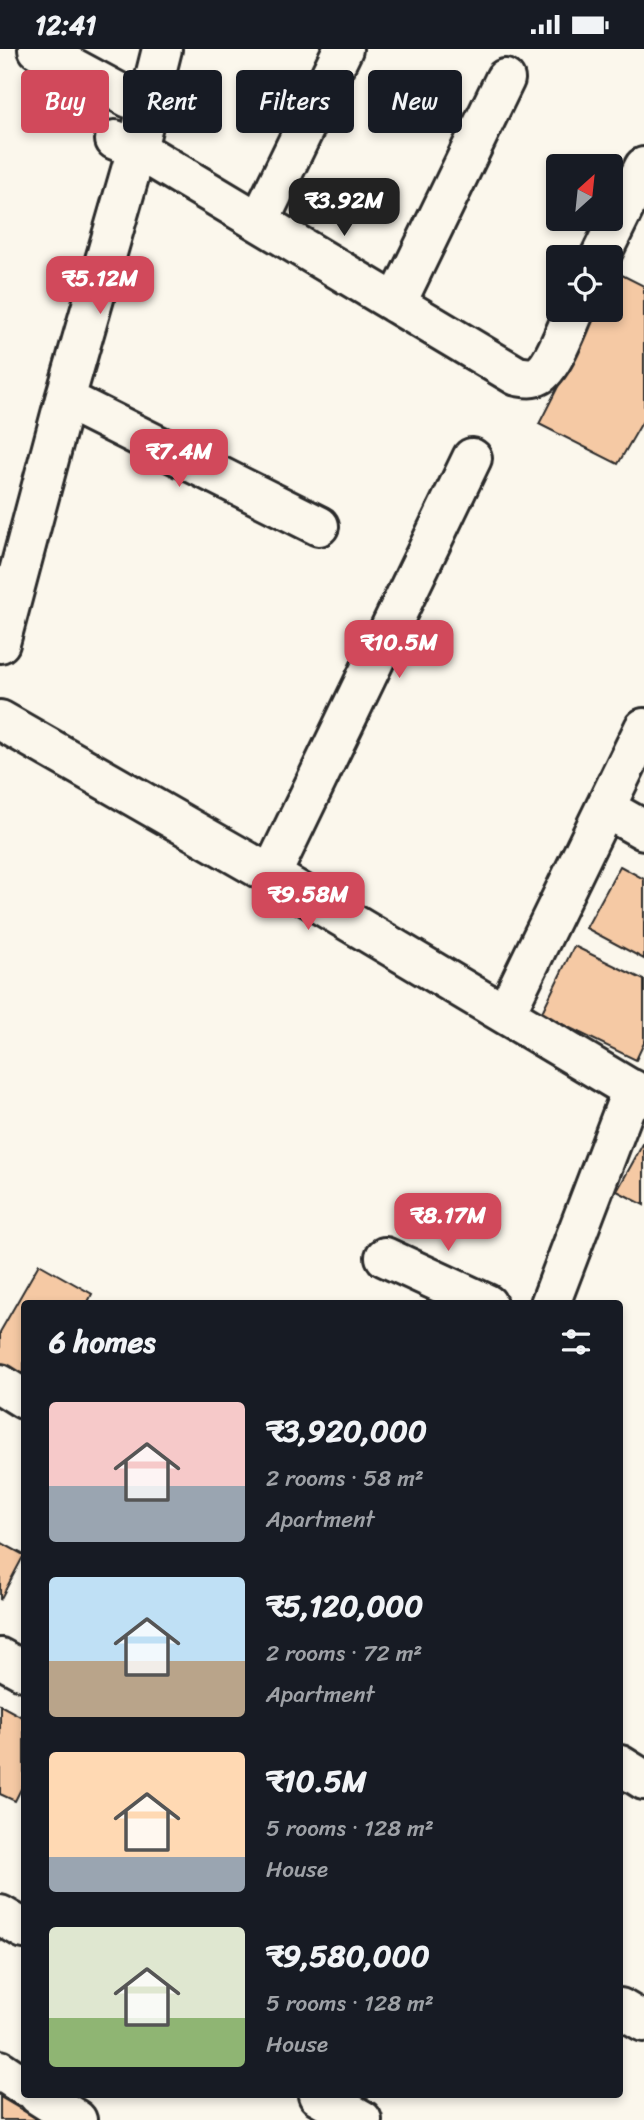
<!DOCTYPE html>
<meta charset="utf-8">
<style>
:root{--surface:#171b24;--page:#20242c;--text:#f1f3f6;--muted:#9ea1a6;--accent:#d1495b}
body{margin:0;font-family:Sriracha,sans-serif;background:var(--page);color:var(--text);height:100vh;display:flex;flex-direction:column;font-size:26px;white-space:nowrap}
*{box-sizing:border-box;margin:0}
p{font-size:23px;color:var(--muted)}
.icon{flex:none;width:38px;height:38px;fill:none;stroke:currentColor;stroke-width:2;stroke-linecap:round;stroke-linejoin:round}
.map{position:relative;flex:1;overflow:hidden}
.details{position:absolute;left:21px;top:1251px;width:602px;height:798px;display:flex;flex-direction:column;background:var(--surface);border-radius:7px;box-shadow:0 4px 10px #0003}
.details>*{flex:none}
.hud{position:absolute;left:21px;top:21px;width:602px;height:63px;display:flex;gap:14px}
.needle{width:46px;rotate:27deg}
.controls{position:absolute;left:546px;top:105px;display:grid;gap:14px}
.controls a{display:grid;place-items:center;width:77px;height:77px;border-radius:7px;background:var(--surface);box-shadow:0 4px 10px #0003;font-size:35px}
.price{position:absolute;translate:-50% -60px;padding:0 16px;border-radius:14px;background:var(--accent);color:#fff;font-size:23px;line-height:46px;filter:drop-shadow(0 2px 4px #0008)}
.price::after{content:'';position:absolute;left:50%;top:42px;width:21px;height:16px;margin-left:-10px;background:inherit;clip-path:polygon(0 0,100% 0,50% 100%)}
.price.selected{background:#222;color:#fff}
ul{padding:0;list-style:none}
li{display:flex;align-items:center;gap:21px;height:175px;padding:0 28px}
li span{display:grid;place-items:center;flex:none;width:196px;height:140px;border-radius:7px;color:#555}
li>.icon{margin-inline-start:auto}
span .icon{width:84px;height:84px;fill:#fffc;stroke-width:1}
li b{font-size:30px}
h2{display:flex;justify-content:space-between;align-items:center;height:84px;padding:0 28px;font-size:30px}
.chip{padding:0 24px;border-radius:7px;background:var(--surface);box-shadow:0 4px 10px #0003;font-size:24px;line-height:63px}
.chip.selected{background:var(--accent);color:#fff}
.status{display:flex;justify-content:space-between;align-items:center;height:49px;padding:0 35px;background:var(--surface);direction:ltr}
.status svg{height:19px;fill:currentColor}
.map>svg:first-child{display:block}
</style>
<div class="status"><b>12:41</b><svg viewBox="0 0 49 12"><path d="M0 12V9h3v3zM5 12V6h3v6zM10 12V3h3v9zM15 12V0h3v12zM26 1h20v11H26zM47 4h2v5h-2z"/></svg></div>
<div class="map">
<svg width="644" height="2071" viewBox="0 0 644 2071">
<rect width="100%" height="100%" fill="#fbf7ec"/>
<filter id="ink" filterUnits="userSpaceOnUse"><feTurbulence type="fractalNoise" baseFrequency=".0143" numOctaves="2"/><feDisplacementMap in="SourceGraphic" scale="14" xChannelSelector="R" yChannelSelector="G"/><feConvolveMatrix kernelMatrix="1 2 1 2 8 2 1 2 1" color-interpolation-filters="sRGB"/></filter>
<g filter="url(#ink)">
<path fill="#f5c9a4" stroke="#2b2b2b" stroke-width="2" d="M616,223L644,237V370L618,415L539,375L597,261H611V233Z
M620,817L644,830V910L586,879Z
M574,897L644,931V994L636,1011L541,965Z
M644,1093V1156L617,1142Z
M39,1215L92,1245L87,1255H24V1344L0,1330V1283Z
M0,1493L24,1506L0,1551Z
M0,1656L24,1669V1734L15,1752L0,1745Z
M0,2048L39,2071H0Z"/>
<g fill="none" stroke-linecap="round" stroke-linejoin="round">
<g stroke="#2b2b2b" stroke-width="44">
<path id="minor" d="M38,0L129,49
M115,91L137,100L517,327C524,328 532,330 539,326C553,318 568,276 575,261
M259,173L343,0
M600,208L644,118
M396,255L505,30
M65,350L319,477
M0,594L65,350L137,100L162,0
M0,671L271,826L644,1048
M605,759L644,781
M271,826L472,409
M505,965L644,679
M385,1208L487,1255
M550,1255L632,1040
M0,1335L24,1350
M0,1609L24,1622
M620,1716L644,1731
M0,1866L24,1880
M620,1959L644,1973
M0,2021L24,2037
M38,2046L77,2071
M318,2046L362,2071"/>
</g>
<use href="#minor" stroke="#fbf7ec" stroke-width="38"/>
</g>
</g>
</svg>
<div class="controls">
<a><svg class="needle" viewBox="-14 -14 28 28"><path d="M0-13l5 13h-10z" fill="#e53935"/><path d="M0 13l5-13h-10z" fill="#9ea1a6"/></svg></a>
<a><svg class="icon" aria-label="locate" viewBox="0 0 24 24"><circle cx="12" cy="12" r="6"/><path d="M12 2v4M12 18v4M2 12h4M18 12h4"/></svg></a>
</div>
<b class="price selected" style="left:344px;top:189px">₹3.92M</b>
<b class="price" style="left:100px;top:267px">₹5.12M</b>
<b class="price" style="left:179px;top:440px">₹7.4M</b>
<b class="price" style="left:399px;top:631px">₹10.5M</b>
<b class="price" style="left:308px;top:883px">₹9.58M</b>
<b class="price" style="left:448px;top:1204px">₹8.17M</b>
<div class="hud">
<a class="chip selected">Buy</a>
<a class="chip">Rent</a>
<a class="chip">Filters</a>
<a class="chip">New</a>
</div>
<section class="details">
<h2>6 homes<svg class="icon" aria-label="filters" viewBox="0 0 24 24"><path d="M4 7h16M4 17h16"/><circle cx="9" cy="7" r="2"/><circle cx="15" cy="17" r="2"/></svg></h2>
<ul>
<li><span style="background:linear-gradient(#f6c9c9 60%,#9aa5b1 0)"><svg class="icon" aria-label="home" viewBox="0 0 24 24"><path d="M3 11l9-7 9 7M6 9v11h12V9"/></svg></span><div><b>₹3,920,000</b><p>2 rooms · 58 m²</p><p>Apartment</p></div></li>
<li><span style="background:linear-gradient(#bfe0f5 60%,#b9a48a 0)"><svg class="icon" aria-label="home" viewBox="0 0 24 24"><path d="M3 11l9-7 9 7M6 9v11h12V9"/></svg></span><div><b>₹5,120,000</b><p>2 rooms · 72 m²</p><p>Apartment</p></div></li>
<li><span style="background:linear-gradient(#ffd9b3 75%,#9aa5b1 0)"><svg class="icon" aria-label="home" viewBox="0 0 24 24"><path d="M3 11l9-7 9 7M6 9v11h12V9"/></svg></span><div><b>₹10.5M</b><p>5 rooms · 128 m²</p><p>House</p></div></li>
<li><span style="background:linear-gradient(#dfe7d0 65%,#8fb573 0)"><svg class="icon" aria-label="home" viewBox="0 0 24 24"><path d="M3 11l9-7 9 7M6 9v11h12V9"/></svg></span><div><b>₹9,580,000</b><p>5 rooms · 128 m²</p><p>House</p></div></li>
</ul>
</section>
</div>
